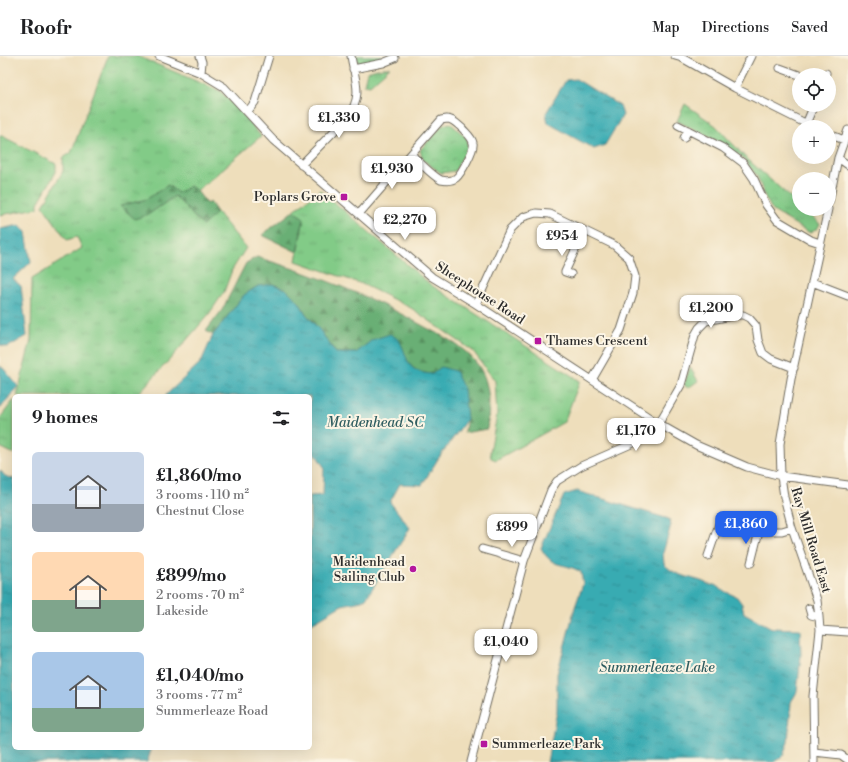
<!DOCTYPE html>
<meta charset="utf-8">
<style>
:root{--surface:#fff;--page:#f6f6f6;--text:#202124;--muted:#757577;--line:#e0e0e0;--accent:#2563eb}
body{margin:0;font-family:"Libre Bodoni",serif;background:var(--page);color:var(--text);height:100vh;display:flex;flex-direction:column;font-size:15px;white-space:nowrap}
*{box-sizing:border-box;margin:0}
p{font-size:13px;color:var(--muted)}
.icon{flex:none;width:22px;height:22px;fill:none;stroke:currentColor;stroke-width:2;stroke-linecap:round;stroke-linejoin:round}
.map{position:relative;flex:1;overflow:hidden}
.panel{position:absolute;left:12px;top:338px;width:300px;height:356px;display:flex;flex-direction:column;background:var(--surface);border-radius:6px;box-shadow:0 4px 16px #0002}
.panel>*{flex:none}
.tools{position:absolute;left:792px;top:12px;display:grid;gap:8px}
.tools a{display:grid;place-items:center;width:44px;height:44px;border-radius:50%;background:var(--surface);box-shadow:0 4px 16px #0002;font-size:20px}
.price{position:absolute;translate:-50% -34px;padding:0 9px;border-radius:8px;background:#fff;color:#222;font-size:13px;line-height:26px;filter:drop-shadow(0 1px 2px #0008)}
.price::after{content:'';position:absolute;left:50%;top:24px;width:12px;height:9px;margin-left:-6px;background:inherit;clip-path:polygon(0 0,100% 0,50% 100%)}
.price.on{background:var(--accent);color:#fff}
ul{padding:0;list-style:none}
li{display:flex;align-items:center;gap:12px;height:100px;padding:0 20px}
li span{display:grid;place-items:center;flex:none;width:112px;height:80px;border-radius:6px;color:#555}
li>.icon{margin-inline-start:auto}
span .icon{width:48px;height:48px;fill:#fffc;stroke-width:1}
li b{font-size:17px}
h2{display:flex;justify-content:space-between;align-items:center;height:48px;padding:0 20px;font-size:17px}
header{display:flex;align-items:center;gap:24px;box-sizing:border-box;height:56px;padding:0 20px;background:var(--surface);border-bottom:1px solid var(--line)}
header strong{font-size:19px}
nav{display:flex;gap:22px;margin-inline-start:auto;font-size:14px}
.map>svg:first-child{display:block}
</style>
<header>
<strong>Roofr</strong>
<nav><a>Map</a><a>Directions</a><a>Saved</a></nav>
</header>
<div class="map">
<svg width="848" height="706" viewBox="0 0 848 706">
<defs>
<pattern id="grass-tufts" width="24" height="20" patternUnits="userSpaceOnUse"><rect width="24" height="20" fill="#82cb87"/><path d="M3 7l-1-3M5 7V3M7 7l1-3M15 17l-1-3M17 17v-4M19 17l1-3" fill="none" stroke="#70ae75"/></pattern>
<pattern id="forest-firs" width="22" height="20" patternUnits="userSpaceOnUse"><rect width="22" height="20" fill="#69af74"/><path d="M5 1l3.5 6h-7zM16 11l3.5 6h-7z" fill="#578f5f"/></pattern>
<pattern id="park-crowns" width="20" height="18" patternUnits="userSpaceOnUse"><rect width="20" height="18" fill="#82cb87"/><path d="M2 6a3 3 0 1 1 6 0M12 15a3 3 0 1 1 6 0" fill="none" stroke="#70ae75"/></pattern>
<pattern id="water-ripples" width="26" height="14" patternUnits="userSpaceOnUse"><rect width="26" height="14" fill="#38abb2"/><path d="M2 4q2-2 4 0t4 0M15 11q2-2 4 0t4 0" fill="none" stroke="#2f8b91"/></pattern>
</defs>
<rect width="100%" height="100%" fill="#fcf5e5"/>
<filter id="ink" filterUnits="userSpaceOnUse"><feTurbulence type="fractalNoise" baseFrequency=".025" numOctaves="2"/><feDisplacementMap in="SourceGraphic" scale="8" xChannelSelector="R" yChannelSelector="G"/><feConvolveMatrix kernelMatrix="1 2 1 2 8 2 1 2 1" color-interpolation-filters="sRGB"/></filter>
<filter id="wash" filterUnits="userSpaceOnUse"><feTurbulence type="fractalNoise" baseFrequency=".012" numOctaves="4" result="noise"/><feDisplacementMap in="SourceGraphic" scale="16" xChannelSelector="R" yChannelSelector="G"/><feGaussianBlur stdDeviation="0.9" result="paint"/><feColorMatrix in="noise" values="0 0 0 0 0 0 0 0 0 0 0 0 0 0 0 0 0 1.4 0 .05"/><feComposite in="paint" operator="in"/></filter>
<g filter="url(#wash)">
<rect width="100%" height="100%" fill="#eedebb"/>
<path fill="url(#grass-tufts)" stroke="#567b59" d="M108,0H137L220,35L239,54L261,80L197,135L190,130L178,137L168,129L147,143L121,150L149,158L175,140L203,170L217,156L246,192L232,214L224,236L209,258L173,300L136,340H17L31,284L32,223L82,192L77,181L67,184L43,150L63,115V102L71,97Z
M355,0H381L380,4L377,7L359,8Z
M390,11L370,29L364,28L367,16L377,13Z
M685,48L716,70L745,101L799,149V153H803L820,168L817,173L810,177L773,155L766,143L757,120L742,101L717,85L677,65Z
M0,79L56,108V116L38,147V152L0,159Z
M320,134L431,229L580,325L564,366L496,404L491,402L490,396L497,359L495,325L473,295L411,252L362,228L296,205L304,162L293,155Z
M690,311L698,325L688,332L684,329Z
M14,344V398L0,391V362Z"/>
<path fill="url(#forest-firs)" stroke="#4a6d50" d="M168,129L178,137L190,130L197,135L207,148L210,146L217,156L203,170L175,140L149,158L135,163L120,150L147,143Z
M293,155L304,162L297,196L262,179Z
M257,201C316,219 373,241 427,272C445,281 466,292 478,309C491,328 490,352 487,373L464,377L467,363L432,318C409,316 406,305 399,284H372L356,297H336L319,273L306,258L299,246L286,233L272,228L258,230L244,239L213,279L206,275L222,254L246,207Z"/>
<path fill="url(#park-crowns)" stroke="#567b59" d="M450,67L467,82L468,91L455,115L441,117L423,104L420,94L443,69Z"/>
<path fill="url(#water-ripples)" stroke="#326b6e" d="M576,23L620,50L623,59L605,89L594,93L548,67L546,57L566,24Z
M20,169L26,176L31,206L13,223L21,230L27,280L8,291L0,289V173Z
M272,228L286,233L299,246L306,258L319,273L336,297H356L372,284L390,278C393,280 398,282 400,286C410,305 405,316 432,318L441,311L455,315L464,333L467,363L438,403L422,429L400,428L390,446L410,472L367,541L362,545L342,549L310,568V440L323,439L324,411L315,397L310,398V340H165L201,306L213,279L244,239L258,230Z
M0,310L4,313L18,330L0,353Z
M0,414L5,420L14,423V575L13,576L14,578V692H152L147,706H0Z
M577,435L669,463L671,469L663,497L664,508C678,523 694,520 710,529H715L722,534L737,541L742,548L744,557L772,572L800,573L801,600L797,636L791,646L788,686L783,700L774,706H547L557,655V618L575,551L583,528L581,516C562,505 553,514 541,492L564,439Z"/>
</g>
<g filter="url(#ink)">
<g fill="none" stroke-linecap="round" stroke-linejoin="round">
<g stroke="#6f6a5d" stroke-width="9">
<path id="minor" d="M159,0L201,17L224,31L273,84L432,221L476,248L659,368L696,389L747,411L781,420L848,429
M200,0L202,6L201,17
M675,0L682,2L735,32L813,71
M780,12L799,19
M353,13L383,7L395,2
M825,19L826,17
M735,32L751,0
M248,55L255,46L269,0
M447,63C453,63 457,68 462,72C465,76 472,81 473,87C475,93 461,118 456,122C452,125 446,125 441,124C434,121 417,104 411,98L441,64Z
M806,68L814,49
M678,69L723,92L743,107L754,123L766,149L777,164L811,184L820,187
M829,78L844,84
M684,82L688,74
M838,102L848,109
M301,109L347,62C364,39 355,25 351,0
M829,146L838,102L848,74
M359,158L411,98
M571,218L565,216L584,175
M812,226L848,240
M476,248L510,174L523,161L536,157L550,158L614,189L629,202L635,220L633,237L621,274L592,324
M699,250L706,265
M482,493L524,505
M708,500L719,468L728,465L759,475H782L792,472
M751,507L759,475
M809,552L811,559L819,561
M820,574L848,576
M814,696L841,699L848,704
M471,706L524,505L551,434L557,425L581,410L652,379L681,329L695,279L699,272L706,265L736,259H743L749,262L756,270L758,284L763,297L771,303L794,312
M814,706L813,640L820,574L819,561L817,544L792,472L784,441L781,420L780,388L791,323L828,153"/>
</g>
<use href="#minor" stroke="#fff" stroke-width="7"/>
</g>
</g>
<g fill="#b5179e" stroke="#fcf5e5" stroke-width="1.5">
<rect x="340" y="137" width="8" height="8" rx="2"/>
<rect x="534" y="281" width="8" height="8" rx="2"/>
<circle cx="413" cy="513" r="4"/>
<rect x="480" y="684" width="8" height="8" rx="2"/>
</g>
<g text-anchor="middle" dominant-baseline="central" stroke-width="4" stroke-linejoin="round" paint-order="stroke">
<g font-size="13" fill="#2b2b2b" stroke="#fcf5e5" text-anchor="end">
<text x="336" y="141">Poplars Grove</text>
<text x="546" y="285" text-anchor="start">Thames Crescent</text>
<text x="405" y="506">Maidenhead<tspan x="405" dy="15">Sailing Club</tspan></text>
<text x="492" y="688" text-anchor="start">Summerleaze Park</text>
</g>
<g font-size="13" fill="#2b2b2b" stroke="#fcf5e5">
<text transform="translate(480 237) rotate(33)">Sheephouse Road</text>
<text transform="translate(811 484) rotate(73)">Ray Mill Road East</text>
</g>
<g font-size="14" font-style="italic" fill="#305e61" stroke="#fcf5e5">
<text x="375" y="367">Maidenhead SC</text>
<text x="657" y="612">Summerleaze Lake</text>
</g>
</g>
</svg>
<div class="tools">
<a><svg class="icon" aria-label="locate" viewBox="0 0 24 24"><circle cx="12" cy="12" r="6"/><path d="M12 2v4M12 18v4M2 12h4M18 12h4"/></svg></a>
<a>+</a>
<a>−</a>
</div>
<b class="price" style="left:339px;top:83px">£1,330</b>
<b class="price" style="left:392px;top:134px">£1,930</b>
<b class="price" style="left:405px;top:185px">£2,270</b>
<b class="price" style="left:562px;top:201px">£954</b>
<b class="price" style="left:711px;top:273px">£1,200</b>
<b class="price" style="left:636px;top:396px">£1,170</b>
<b class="price on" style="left:746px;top:489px">£1,860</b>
<b class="price" style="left:512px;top:492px">£899</b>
<b class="price" style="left:506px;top:607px">£1,040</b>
<section class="panel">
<h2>9 homes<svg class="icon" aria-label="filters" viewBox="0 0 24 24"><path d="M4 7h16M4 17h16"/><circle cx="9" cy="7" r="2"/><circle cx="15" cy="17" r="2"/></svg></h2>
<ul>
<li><span style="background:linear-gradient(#c9d6e8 65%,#9aa5b1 0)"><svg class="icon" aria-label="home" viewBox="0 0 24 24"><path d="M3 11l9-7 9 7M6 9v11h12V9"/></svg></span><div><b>£1,860/mo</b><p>3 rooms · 110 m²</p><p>Chestnut Close</p></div></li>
<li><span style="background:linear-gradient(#ffd9b3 60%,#7fa58c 0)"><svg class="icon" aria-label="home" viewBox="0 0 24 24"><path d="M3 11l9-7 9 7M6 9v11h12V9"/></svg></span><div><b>£899/mo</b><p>2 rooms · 70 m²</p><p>Lakeside</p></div></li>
<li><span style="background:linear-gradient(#a9c7e8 70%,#7fa58c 0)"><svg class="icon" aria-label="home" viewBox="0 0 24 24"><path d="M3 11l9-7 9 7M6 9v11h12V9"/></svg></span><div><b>£1,040/mo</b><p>3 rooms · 77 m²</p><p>Summerleaze Road</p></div></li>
</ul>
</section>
</div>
